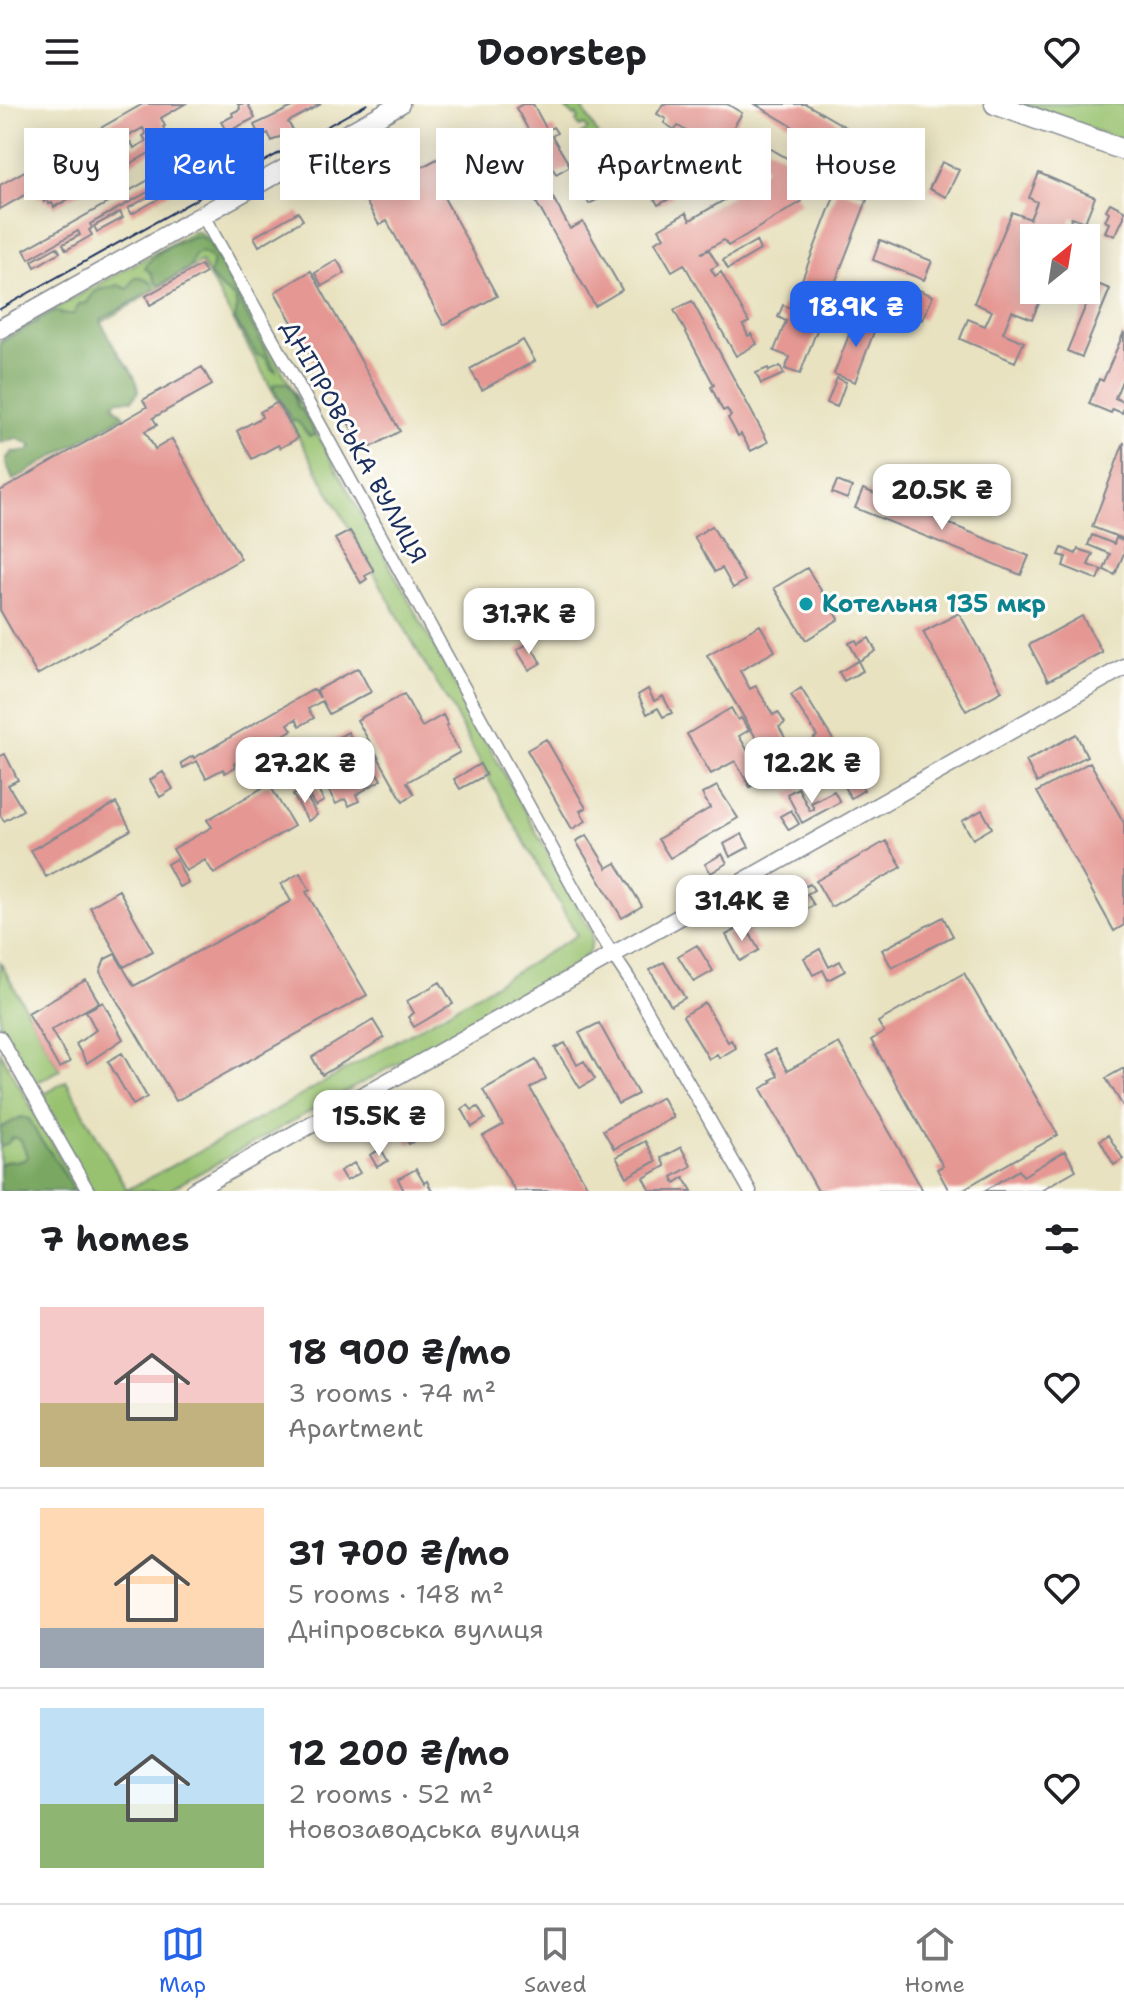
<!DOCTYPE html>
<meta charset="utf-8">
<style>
:root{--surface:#fff;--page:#f2f2f2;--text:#202124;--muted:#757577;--line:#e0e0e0;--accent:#2563eb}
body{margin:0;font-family:"Shantell Sans",sans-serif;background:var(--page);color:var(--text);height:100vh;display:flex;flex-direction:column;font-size:30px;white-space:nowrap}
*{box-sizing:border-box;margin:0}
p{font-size:26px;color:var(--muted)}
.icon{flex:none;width:44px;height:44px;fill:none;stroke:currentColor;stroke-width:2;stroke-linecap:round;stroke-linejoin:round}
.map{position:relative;height:1087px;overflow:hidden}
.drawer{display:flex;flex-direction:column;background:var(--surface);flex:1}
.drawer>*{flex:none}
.banner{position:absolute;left:24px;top:24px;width:1076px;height:72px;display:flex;gap:16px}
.needle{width:52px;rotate:30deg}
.controls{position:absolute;left:1020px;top:120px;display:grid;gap:16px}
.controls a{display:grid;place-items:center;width:80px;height:80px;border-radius:0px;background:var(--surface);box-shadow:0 4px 20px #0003;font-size:40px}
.price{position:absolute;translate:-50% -68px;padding:0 18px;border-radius:16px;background:#fff;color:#222;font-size:26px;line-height:52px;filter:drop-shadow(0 2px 4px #0008)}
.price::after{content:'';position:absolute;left:50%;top:48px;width:24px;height:18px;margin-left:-12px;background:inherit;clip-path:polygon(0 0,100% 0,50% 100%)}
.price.current{background:var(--accent);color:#fff}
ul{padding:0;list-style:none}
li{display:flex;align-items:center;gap:24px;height:200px;padding:0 40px}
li+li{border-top:2px solid var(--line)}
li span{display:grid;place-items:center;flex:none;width:224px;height:160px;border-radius:0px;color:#555}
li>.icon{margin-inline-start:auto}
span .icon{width:96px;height:96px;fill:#fffc;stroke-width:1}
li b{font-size:34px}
h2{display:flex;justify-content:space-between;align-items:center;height:96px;padding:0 40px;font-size:34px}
.pill{padding:0 28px;border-radius:0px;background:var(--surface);box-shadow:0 4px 20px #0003;font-size:28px;line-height:72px}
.pill.current{background:var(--accent);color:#fff}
header{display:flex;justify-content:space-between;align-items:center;height:104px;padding:0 40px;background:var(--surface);font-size:36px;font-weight:700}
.tabs{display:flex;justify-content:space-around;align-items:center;height:112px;border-top:2px solid var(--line);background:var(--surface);font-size:22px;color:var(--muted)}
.tabs a{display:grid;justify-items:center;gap:4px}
.tabs .current{color:var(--accent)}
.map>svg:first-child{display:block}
</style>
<header><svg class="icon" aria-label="menu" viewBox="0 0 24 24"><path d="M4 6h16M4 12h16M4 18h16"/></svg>Doorstep<svg class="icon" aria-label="heart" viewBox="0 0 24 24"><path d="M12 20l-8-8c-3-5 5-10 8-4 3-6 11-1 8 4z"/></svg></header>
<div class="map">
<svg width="1124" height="1087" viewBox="0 0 1124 1087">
<rect width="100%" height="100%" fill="#fdfcf7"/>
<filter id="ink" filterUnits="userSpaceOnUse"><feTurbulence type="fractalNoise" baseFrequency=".0125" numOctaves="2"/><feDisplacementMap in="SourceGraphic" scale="16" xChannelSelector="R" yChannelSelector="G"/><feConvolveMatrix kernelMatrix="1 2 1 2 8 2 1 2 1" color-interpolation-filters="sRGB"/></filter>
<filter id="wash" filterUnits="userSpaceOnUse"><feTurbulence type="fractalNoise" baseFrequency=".006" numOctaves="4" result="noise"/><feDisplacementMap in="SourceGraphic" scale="32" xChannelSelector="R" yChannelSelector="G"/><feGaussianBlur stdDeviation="1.8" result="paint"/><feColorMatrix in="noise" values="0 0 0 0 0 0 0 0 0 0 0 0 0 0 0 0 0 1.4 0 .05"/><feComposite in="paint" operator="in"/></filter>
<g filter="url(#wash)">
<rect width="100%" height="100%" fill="#e8e2c0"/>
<path fill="#98c26f" stroke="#5a7866" stroke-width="2" d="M571,0H580L608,48L596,55L581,30L588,26L585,21L580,23L576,17L579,15L577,11L574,12L566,5L572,2Z
M1020,0H1124V37Z
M192,128H199L209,134L592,829C592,846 590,849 576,860L167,1087H92L40,993L66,977L127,1086L281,1003L494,881L577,831L486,670L451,602L427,564L201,158L0,281V236Z
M0,858L60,966L36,979L30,978L0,923Z
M0,948L79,1087H0Z"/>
<path fill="#7aa862" stroke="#4a6c60" stroke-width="2" d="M194,132H199L209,138L276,267L271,265L266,254L257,251L235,216L237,204L235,195C224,184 219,186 210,170C212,158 217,155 201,148L195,150L190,163L160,181L156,180L151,169L145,164C153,147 178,139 194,132Z
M135,173C143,172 150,177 154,183L153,186L102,215L101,218C105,226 115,245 120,252C129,263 136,272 139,287L132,296H119L114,299L115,303L124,312L13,376L6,359L7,354L12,348L28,347L32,342L17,334L0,339V239L56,207L63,210H74L79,200L87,199C97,180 103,188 118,181L128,185Z
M277,279H287C295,288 294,294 298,304L303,307L316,331L309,332L298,318L292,316L273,285V282Z
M21,1013L29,1015C34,1022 36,1031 42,1038C55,1052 64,1070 74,1087H0V1061C8,1053 16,1060 26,1055L27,1052L21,1037L16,1034H12L7,1040L0,1043V1024Z"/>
<g id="blocks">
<path fill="#e59793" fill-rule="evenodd" d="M143,0H185L161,14L165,22L163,23L166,29L163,31L165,40L128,61L125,57L123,58L121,55L118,57L114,51L111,52L107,45L88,55L92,63L89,65L93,71L89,73L92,82L54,103L52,99L49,100L47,96L44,98L41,92L38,94L34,86L0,105V81ZM143,24L146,30L143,32L146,37L134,44L131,38L128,40L125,34ZM70,66L73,71L70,73L73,79L61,85L58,80L55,82L51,76Z
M238,0H248L255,14L227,28L221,18L233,12L232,9L240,5Z
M299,0H321L288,18L293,26L272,37L268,29L260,33L254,21Z
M523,0H533L547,26L553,23L557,29L552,32L570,62L556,70L542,46L537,49L530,35L533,34L516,4Z
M663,0H727L742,9L721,44L718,42L716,45L678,22L675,26L664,19L666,15L657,10Z
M755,0H806L868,36L854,59Z
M491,26L502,46L482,57L485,63L441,88L497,192L444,221L387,117L379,121L364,94Z
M244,29L250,40L236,49L230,38Z
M214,38L220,48L177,72L171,63Z
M252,42L258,50L239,61L234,52Z
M766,42L802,63L792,84L801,98L728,142L724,136L701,149L709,146L718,161L711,165L715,172L721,168L749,218L743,221L748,232L751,230L757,240L736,252L684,160L672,167L655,138L664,133L659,125L686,109L690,116L741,86L739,81L755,72L757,76L766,63L756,56Z
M716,50L729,59L717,77L697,88L685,66L699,58L704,66Z
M649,51L673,93L658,101L634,60Z
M605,52L622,83L589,100L573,70Z
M942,58L959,66L946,93L929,85Z
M220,60L225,70L191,88L186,78Z
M161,69L166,78L90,120L92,124L89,126L92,131L66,146L63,140L80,131L78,127L29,155L24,146Z
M1039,69L1095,93L1085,118L1072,113L1065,130L1068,131L1066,134H1034V186H1045L1032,215L1012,207L1003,229L1024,238L1015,258L960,235L968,215L985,222L992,207L974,199L1012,108L1030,115L1037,98L1029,94Z
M168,82L172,87L132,110L128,104Z
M837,85L867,96L800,270L785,265L790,253L774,247L786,217L778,213L783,201L791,204Z
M551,90L570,125L583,118L622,186L595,202L536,98Z
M1110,99L1124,106V113L1115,132L1105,128L1109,119L1105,117L1109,108L1106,106Z
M120,108L123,114L97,128L94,122Z
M298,108L303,116L259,142L254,133Z
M880,136L932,157L924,176L873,156Z
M756,137L760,146L728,165L723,156Z
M57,143L60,148L35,163L32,157Z
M337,156L345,169L322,182L315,169Z
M201,161L206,169L150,201L146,192Z
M311,167L400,327L364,347L275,188Z
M1095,179L1110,185L1082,253L1067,247Z
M919,186L933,192L923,216L909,210Z
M692,197L768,338L751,347L741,330L738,332L728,314L731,312L727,305L723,307L711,283L714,281L674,206Z
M869,214L878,217L855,278L834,270L855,215L867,219Z
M1124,228V272L1115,294L1124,298V303L1122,309L1113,305L1111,309L1089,300L1099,275L1103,277Z
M523,236L535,257L482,286L470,265Z
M780,262L784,270L761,280L756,269L768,264L769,267Z
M202,263L212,281L153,314L157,321L145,327L155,345L172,335L241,455L37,571L0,506V387L147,303L143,296Z
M837,274L846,278L837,303L827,299Z
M278,298L298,334L280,344L278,341L252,355L237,327L262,313L260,308Z
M1124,338V435L1092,423Z
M837,377L852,383L847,395L832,389Z
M863,385L1029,452L1021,471L855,404Z
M712,422L745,477L733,484L722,464L715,468L694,433Z
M350,427L374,467L365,472L367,475L361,479L335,435Z
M1092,431L1114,440L1116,434L1124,437V449L1115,471L1104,466L1110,450L1088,441Z
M1062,444L1076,450L1078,445L1093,450L1088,461L1102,466L1098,476L1063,462L1066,453L1059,451Z
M807,464L839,515L806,536L774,484Z
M959,509L1002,587L966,607L923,528Z
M1082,512L1102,548L1048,577L1029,541Z
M760,521L775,547L740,567L750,585L756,582L773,611L778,608L785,619L779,623L803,666L782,678L707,551Z
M869,534L876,547L859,557L849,539L856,536L858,540Z
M529,539L541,559L529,566L517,546Z
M858,557L863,567L844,577L839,568Z
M358,564L371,588L329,610L322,597L308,605L314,614L300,622L296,615L288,620L292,626L234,660L235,663L225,669L223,665L206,674L197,657L183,664L181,659L193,652L194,654L314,585L320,594L317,586Z
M801,584L864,686L851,694L814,634L817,632L791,591Z
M648,585L654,597L663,592L672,609L663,613L658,604L647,610L638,591Z
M404,590L422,623L443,611L448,621L446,622L460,648L407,678L414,690L403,697L357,616Z
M731,604L738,616L741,614L749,626L739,632L764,674L750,683L735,657L711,670L687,630Z
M348,628L354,639L311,662L305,651Z
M1076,630L1087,652L1037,679L1026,657Z
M546,635L586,704L580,707L586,717L572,725L527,646Z
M5,650L18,676L8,681L23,706L4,717L0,711V652Z
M368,653L381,676L356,691L359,697L349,702L345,695L336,700L324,678L321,680L312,664L326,657L334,671Z
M287,657L296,674L288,678L279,661Z
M1090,658L1124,719V821L1114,827L1037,688Z
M480,660L486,671L460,685L454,675Z
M163,668L173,685L160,693L150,676Z
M269,680L294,722L214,770L205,756L186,767L173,745L212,723L207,716Z
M717,682L738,714L670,754L658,735L710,704L702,690Z
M316,683L324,697L315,702L307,688Z
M798,684L810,707L814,705L811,699L834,687L840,698L802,719L787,690Z
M303,686L317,711L308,717L293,691Z
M116,699L131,726L46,773L31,746Z
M791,706L799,720L789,726L780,712Z
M982,706L992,724L973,735L962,717Z
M742,730L749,743L730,753L724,740Z
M587,731L607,764L616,759L642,802L622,814L576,737Z
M886,737L902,763L831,803L816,777Z
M722,750L727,759L711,769L705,760Z
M176,755L188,779L179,783L167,760Z
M300,769L310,786L306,788L367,891L176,997L100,868L105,855L115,850L134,882L291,797L281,780Z
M802,779L804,783L810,780L814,786L807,790L814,801L805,806L793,784Z
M119,786L153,847L124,863L90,803Z
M791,790L800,808L791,813L782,795Z
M943,813L953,832L892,864L882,846Z
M745,821L759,846L740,857L726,831Z
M697,841L713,867L694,878L678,852Z
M820,845L829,863L840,857L845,867L828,876L823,866L813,871L804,854Z
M664,858L685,894L671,902L650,866Z
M964,869L1058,1031L960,1087H949L937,1065L943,1062L871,936L884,928L878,918Z
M86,876L99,898L51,926L70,958L59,964L28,909Z
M440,878L453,900L414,923L408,913L414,909L407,897Z
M103,898L123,935L87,959L76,940L96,926L86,907Z
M705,899L728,938L731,936L736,944L719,954L717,950L709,955L683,912Z
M373,916L384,934L322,971L312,953Z
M599,919L638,990L618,1000L579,929Z
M565,939L577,961L584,957L595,975L580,984L555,944Z
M839,939L923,1087H818L761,985L772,978L771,976L778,972L765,950L775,945L787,967Z
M122,949L147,993L133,1001L108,957Z
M536,956L546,975L530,984L590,1087H515L483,1032L503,1021L483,986Z
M1124,964V1004L1106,974Z
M662,993L673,1013L614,1045L603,1026Z
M468,1001L472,1006L478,1003L485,1015L472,1023L462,1005Z
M430,1023L433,1028L409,1040L406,1035Z
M1108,1031L1123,1055L1114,1061L1100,1036Z
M645,1037L656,1057L627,1073L616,1053Z
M681,1043L691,1062L672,1073L675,1079L684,1073L692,1087H651L644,1074L665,1062L661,1054Z
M381,1045L388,1057L377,1063L370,1051Z
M1065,1047L1076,1066L1039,1087H984L1019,1066L1023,1072Z
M354,1059L360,1069L346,1077L340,1067Z
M416,1065L424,1079L427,1077L432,1087H404L398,1075Z"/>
</g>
</g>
<g filter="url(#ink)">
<use href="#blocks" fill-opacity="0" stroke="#82888f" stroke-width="2"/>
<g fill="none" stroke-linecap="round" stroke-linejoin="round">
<g stroke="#82888f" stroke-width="15">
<path id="minor" d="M202,110L290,266L596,825L629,875L750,1087
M0,933L88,1087"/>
</g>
<g stroke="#82888f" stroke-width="19">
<path id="tertiary" d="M193,1087L1124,563"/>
</g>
<g stroke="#82888f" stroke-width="21">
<path id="secondary" d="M0,225L400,0"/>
</g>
<g stroke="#82888f" stroke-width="23">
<path id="primary" d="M995,0L1124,46"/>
</g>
<use href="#minor" stroke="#fff" stroke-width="12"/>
<use href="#tertiary" stroke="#fff" stroke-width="16"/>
<use href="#secondary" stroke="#fff" stroke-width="18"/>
<use href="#primary" stroke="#fff" stroke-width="20"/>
<path stroke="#1b2f5e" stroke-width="2" d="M0,205L367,0"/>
</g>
</g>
<circle fill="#0f9aa8" stroke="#fdfcf7" stroke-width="3" cx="806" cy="500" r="8"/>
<g text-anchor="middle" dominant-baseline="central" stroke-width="6" stroke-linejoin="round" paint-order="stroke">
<g font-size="24" fill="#1b2f5e" stroke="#fdfcf7">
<text transform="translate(354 338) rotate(61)">ДНІПРОВСЬКА ВУЛИЦЯ</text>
</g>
<g font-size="24" font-weight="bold" fill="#0d838f" stroke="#fdfcf7" text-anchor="start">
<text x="822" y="500">Котельня 135 мкр</text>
</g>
</g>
</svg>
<div class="controls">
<a><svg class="needle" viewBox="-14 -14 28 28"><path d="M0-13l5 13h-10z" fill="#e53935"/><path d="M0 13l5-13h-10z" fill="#757577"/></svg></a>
</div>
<b class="price current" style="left:856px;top:245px">18.9K ₴</b>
<b class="price" style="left:942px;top:428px">20.5K ₴</b>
<b class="price" style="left:529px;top:552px">31.7K ₴</b>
<b class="price" style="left:305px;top:701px">27.2K ₴</b>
<b class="price" style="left:812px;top:701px">12.2K ₴</b>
<b class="price" style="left:742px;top:839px">31.4K ₴</b>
<b class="price" style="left:379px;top:1054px">15.5K ₴</b>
<div class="banner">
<a class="pill">Buy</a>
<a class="pill current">Rent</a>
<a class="pill">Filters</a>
<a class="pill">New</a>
<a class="pill">Apartment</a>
<a class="pill">House</a>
</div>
</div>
<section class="drawer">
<h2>7 homes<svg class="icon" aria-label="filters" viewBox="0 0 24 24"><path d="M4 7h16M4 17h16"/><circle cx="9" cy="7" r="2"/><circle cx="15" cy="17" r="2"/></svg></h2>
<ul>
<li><span style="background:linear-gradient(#f6c9c9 60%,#c2b280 0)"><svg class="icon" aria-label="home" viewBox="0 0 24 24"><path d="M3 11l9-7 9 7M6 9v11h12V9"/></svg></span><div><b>18 900 ₴/mo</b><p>3 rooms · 74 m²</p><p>Apartment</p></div><svg class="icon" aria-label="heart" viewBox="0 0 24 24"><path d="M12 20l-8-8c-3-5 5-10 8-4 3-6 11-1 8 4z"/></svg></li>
<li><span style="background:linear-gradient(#ffd9b3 75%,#9aa5b1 0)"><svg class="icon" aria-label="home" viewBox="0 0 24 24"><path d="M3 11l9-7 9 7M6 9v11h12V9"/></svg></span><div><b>31 700 ₴/mo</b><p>5 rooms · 148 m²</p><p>Дніпровська вулиця</p></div><svg class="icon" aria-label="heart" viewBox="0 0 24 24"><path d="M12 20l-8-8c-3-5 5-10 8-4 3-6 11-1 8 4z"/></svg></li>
<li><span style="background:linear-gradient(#bfe0f5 60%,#8fb573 0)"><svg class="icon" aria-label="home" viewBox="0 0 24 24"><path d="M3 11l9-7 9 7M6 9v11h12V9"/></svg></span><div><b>12 200 ₴/mo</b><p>2 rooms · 52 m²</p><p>Новозаводська вулиця</p></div><svg class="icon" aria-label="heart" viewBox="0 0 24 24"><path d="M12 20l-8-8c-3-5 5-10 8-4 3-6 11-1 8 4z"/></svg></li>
</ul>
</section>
<nav class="tabs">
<a class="current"><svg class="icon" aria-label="map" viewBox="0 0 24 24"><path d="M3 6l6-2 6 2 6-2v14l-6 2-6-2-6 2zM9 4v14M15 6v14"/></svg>Map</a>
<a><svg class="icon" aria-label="saved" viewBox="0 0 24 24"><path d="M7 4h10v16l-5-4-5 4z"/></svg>Saved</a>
<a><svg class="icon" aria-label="home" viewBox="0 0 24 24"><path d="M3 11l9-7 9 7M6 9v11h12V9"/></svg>Home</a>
</nav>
